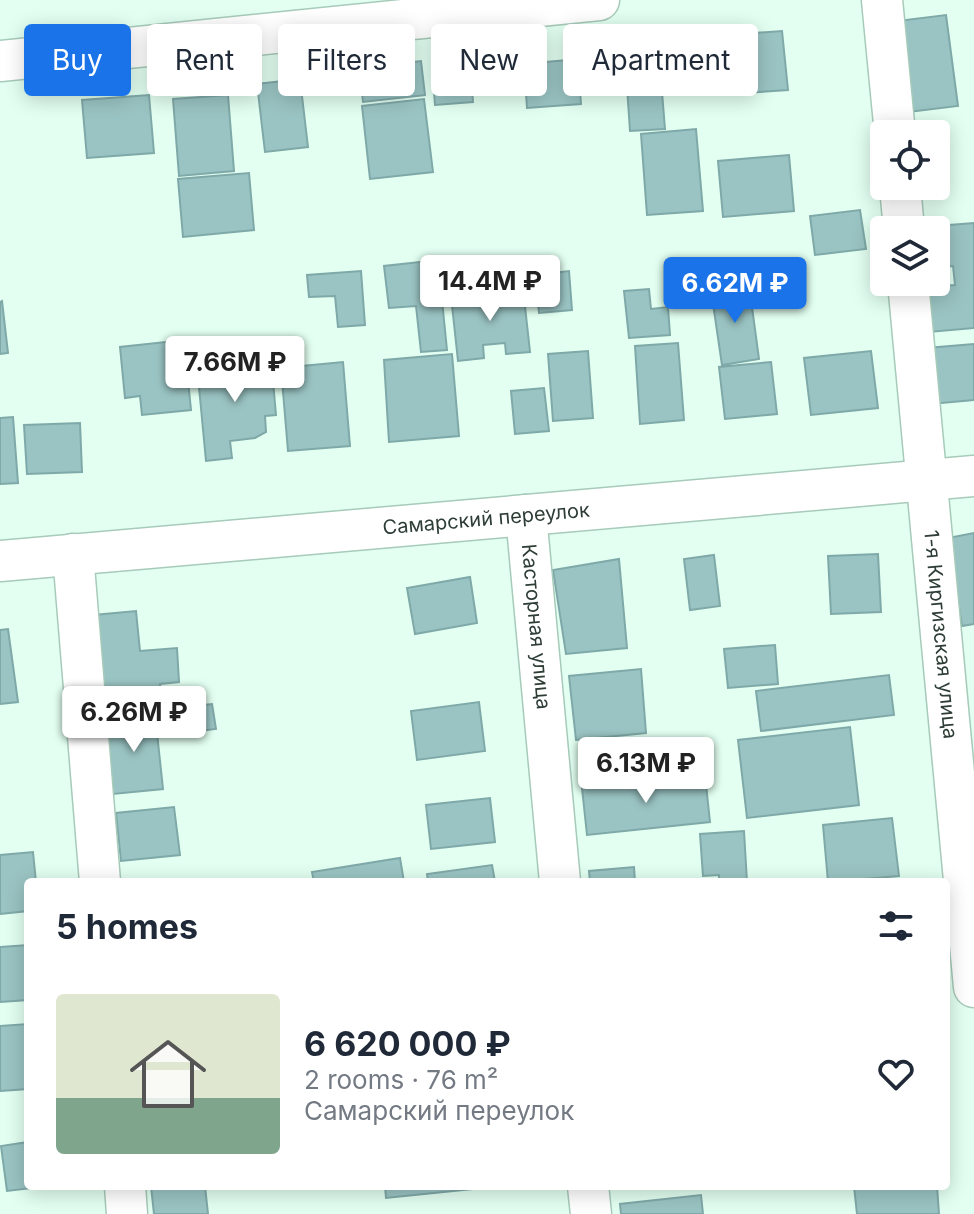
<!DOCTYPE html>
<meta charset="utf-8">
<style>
:root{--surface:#fff;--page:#f2f2f3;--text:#1f2937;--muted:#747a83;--line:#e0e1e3;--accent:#1a73e8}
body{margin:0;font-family:Inter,sans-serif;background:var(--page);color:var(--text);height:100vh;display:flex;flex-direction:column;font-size:30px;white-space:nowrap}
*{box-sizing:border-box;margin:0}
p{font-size:26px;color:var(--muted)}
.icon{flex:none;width:44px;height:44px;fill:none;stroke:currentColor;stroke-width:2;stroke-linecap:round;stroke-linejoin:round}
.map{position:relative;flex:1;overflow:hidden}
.drawer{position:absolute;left:24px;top:878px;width:926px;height:312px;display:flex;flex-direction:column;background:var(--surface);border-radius:8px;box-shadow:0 4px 20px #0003}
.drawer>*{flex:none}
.guide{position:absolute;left:24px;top:24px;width:926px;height:72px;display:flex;gap:16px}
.fabs{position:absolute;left:870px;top:120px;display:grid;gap:16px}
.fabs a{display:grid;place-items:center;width:80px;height:80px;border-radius:8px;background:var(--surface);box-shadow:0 4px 20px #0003;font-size:40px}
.price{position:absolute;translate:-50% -68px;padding:0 18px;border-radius:8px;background:#fff;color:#222;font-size:26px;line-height:52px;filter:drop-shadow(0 2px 4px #0008)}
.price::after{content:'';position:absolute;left:50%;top:48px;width:24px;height:18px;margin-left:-12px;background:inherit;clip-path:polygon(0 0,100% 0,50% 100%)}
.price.active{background:var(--accent);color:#fff}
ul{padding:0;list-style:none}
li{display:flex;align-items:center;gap:24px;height:200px;padding:0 32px}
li+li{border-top:2px solid var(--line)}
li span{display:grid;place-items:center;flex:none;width:224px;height:160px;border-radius:8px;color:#555}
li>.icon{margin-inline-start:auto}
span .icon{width:96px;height:96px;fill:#fffc;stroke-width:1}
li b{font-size:34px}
h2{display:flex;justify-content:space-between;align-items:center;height:96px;padding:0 32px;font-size:34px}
.chip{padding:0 28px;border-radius:8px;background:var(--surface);box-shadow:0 4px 20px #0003;font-size:28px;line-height:72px}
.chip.active{background:var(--accent);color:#fff}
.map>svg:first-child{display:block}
</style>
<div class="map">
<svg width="974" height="1214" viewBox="0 0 974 1214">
<rect width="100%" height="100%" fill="#e2fff1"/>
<path fill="#9ac4c3" stroke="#7fa9a8" stroke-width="2" d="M946,15L958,106L909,112L897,21Z
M782,31L788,90L744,93L740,34Z
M659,55L665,129L630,131L625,57Z
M578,59L581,104L527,108L524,64Z
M421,61L425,95L363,102L359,68Z
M470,62L473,102L435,105L432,65Z
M300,79L308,147L265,152L257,84Z
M149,95L154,153L87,158L82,100Z
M228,95L234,171L179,176L173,99Z
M424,99L433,172L370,179L362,106Z
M696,129L703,211L647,215L641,134Z
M789,155L794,211L723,217L718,161Z
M249,173L254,230L183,237L178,179Z
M860,210L866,249L815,255L810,216Z
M974,223V328L929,332L925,287L955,285L953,266L941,267L937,226Z
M438,260L447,350L421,352L416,306L389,308L384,266Z
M361,271L365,325L338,327L335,296L309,297L307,275Z
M569,271L572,310L539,313L535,275Z
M749,285L759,359L722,365L711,290Z
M523,288L530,352L506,354L505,343L483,345L484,358L458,361L451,296Z
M649,289L651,309L668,307L670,335L629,338L624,291Z
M2,301L8,353L0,354V302Z
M184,340L191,410L142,415L140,396L125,398L120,347Z
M678,343L684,420L640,424L635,346Z
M974,344V400L931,404L927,348Z
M588,351L593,418L553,421L548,354Z
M871,351L878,408L811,415L804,358Z
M452,354L459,436L389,442L384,360Z
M271,359L276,415L265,416L266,432L255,438L230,441L232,458L206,461L197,366Z
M343,362L350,446L288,451L281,368Z
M771,362L777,414L725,419L719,367Z
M544,388L549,431L515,434L511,391Z
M13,417L18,483L0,484V418Z
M80,423L82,472L27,474L24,425Z
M974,533V624L962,626L948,538Z
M878,554L881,612L831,614L828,556Z
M714,555L720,606L690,610L684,559Z
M619,559L627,648L566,654L553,570Z
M470,577L477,623L415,634L407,588Z
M136,611L140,651L177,648L179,682L160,684L161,699L102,705L94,615Z
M8,629L18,702L0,704V630Z
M775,645L778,684L728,688L724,649Z
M641,669L646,733L576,740L569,676Z
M889,675L894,715L761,731L756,691Z
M479,702L485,751L417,760L411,711Z
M212,704L216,729L168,735L165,709Z
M155,714L163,789L113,794L105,719Z
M850,727L859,805L747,818L738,740Z
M705,775L710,822L587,835L582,788Z
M490,798L495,842L431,849L426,805Z
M174,807L180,855L121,861L116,813Z
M892,818L899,876L828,882L823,825Z
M744,831L747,882H719V875L703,876L700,834Z
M33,852L36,882H28V911L0,914V855Z
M400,858L404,882H314L312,872Z
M492,865L495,882H428L427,874Z
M634,867L635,882H590L589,871Z
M28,945V1000L0,1002V947Z
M28,1024V1089L0,1091V1026Z
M28,1142V1186H49L7,1191L1,1146Z
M151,1186H205L208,1214H154Z
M385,1186H482V1188L386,1198Z
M854,1186H937L939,1214H857Z
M701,1195L703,1214H621L620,1204Z"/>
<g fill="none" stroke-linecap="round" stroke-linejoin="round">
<g stroke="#a7cbba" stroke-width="43">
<g id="street">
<path d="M882,0L895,134"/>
<path d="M0,61L599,0"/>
<path d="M900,186L904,230"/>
<path id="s1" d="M908,282L974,987"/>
<path id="s2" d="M526,515L560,882"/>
<path d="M73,554L100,882"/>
<path id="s3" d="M0,561L974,476"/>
<path d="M125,1186L127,1214"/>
<path d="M588,1186L591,1214"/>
</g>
</g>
<use href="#street" stroke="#fff" stroke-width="40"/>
</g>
<g text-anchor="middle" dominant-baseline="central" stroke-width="8" stroke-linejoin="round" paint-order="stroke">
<g font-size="20" fill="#2e3d36" stroke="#fff">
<text stroke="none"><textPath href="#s3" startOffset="488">Самарский переулок</textPath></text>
<text stroke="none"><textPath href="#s2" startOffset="112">Касторная улица</textPath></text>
<text stroke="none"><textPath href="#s1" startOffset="354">1-я Киргизская улица</textPath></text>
</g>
</g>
</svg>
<div class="fabs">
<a><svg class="icon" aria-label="locate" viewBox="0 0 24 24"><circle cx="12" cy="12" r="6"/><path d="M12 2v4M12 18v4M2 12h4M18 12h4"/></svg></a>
<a><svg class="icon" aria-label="layers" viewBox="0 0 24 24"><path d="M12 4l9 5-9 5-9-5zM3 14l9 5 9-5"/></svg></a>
</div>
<b class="price" style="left:490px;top:323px">14.4M ₽</b>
<b class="price active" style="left:735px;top:325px">6.62M ₽</b>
<b class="price" style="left:235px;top:404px">7.66M ₽</b>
<b class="price" style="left:134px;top:754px">6.26M ₽</b>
<b class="price" style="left:646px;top:805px">6.13M ₽</b>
<div class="guide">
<a class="chip active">Buy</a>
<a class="chip">Rent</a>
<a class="chip">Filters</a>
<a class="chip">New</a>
<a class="chip">Apartment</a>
</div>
<section class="drawer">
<h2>5 homes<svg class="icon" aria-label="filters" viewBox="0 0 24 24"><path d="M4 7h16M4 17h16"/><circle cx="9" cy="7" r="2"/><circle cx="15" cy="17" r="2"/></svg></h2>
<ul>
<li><span style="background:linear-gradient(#dfe7d0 65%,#7fa58c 0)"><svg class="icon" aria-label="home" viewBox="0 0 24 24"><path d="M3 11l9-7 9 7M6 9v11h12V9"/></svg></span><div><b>6 620 000 ₽</b><p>2 rooms · 76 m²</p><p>Самарский переулок</p></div><svg class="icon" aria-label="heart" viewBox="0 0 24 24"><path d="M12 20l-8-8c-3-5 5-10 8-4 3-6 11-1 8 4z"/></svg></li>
</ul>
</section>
</div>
